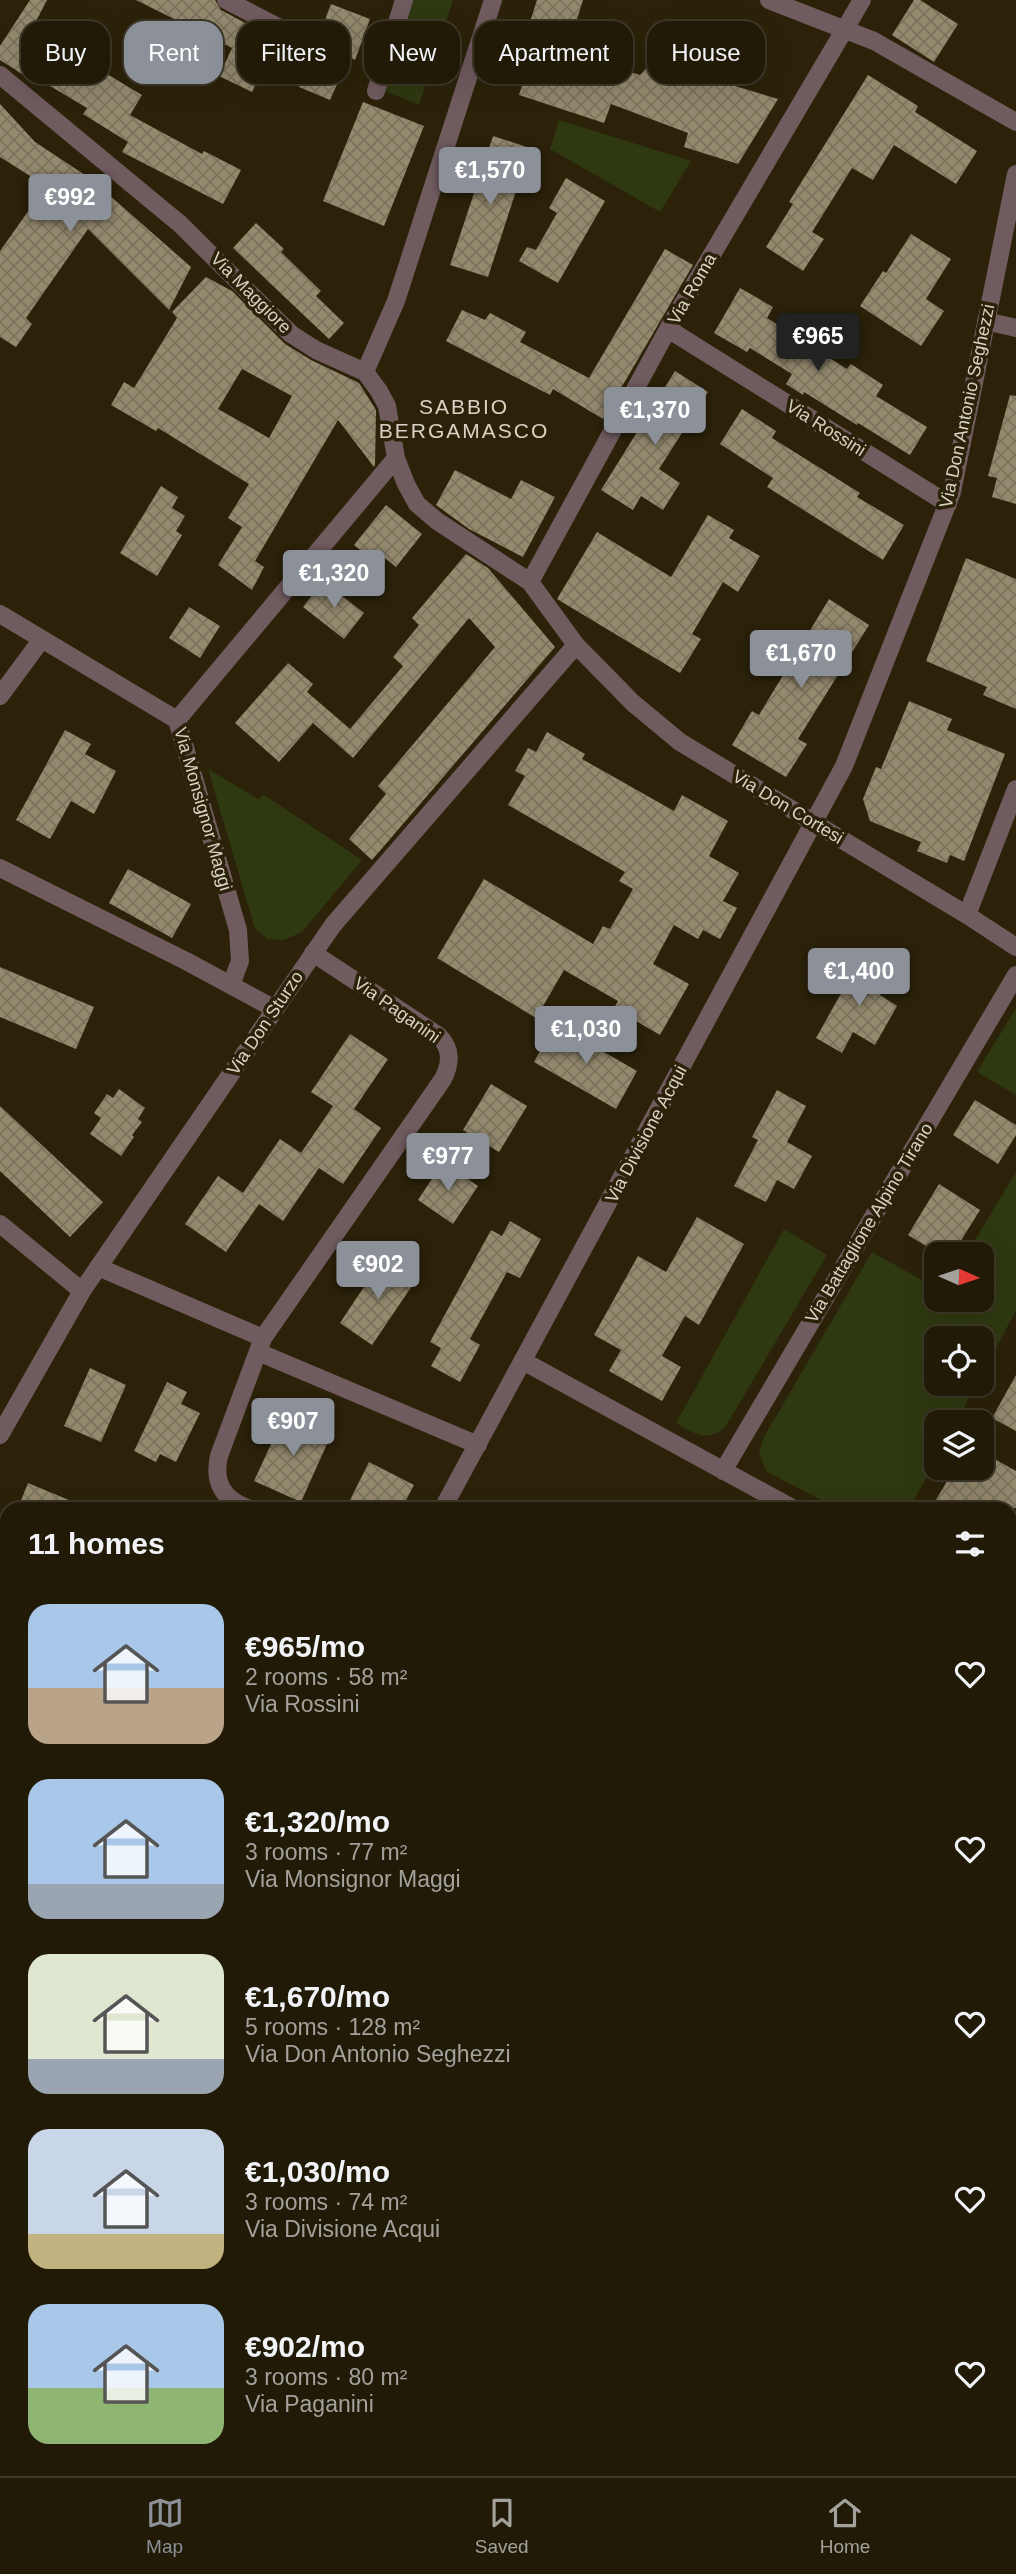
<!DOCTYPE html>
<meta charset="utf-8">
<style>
:root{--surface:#201a07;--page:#2d2715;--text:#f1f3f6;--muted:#a2a19b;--line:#3d3828;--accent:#8c9099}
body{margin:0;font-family:Helvetica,sans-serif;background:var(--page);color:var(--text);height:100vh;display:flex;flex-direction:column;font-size:26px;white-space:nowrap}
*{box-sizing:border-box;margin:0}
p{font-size:23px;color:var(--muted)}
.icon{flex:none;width:38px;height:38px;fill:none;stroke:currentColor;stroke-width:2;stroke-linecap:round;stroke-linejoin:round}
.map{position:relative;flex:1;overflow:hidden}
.drawer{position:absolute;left:0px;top:1502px;width:1017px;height:975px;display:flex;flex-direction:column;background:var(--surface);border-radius:21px 21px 0 0;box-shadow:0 7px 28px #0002,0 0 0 2px var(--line)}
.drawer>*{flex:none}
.banner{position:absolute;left:21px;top:21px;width:975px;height:63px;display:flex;gap:14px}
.needle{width:46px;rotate:93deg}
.controls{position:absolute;left:924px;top:1242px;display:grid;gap:14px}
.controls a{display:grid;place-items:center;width:70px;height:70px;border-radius:14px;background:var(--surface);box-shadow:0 7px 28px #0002,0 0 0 2px var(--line);font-size:35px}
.price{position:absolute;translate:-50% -60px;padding:0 16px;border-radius:7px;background:var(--accent);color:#fff;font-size:23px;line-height:46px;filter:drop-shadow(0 2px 4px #0008)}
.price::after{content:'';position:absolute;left:50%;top:42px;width:21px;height:16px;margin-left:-10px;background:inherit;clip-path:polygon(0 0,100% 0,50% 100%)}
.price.current{background:#222;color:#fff}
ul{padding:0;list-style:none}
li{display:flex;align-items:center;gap:21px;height:175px;padding:0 28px}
li span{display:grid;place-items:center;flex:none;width:196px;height:140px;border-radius:21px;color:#555}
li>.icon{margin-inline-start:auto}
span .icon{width:84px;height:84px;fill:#fffc;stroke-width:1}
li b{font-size:30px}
h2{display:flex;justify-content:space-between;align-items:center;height:84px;padding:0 28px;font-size:30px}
.pill{padding:0 24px;border-radius:21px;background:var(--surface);box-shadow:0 7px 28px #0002,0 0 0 2px var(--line);font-size:24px;line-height:63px}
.pill.current{background:var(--accent);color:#fff}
.dock{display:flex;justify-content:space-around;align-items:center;height:98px;border-top:2px solid var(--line);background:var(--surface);font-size:19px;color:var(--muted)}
.dock a{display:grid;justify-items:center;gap:4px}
.dock .current{color:var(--accent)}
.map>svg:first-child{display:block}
</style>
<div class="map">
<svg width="1016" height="2476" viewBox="0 0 1016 2476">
<defs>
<pattern id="building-cross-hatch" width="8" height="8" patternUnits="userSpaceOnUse" patternTransform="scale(1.75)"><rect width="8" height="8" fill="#94896d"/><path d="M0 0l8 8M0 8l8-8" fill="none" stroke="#7b735e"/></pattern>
</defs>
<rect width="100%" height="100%" fill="#2b2209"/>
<path fill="#2f3911" d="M413,0H453L419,105L385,91Z
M559,120L691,161L660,212L550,149Z
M208,769L258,799L264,795L362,860L302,932L284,940L268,939L255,929Z
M1016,1008V1095L977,1072Z
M1016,1172V1311L982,1374V1339H936V1384H976L956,1423H936V1459L910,1508H836L766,1471L759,1454L764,1437L872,1252L936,1288V1300H982V1255H966Z
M784,1229L827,1255L726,1426C708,1443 695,1434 676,1423Z"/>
<path fill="url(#building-cross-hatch)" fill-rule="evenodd" d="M30,0H47L32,29L142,95L130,115L202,154L204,151L241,170L223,204L122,152L128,142L83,114L87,108L35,77L33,81L0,60V46Z
M136,0H215L221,10L264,33L260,41L274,48L252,92L219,76L232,48Z
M537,0H583L567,51L640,75L656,58L675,63V68L778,99L738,164L684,147L688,133L611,104L604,123L519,95L529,64L518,60Z
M914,0H920L958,24L934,62L892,35Z
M331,4L370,19L355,60L349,57L330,100L299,87L318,45L316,44Z
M868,75L918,106L915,112L977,151L956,184L894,145L873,180L852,168L812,232L824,239L803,271L766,247L793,204L789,202Z
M363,102L424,126L384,226L323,201Z
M0,104L35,142L91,179L191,267L169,310L88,229L26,318L32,324L16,347L0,337V251L46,186L0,157Z
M493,136L530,148L488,277L450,265Z
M566,178L605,201L558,283L519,261L527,247L536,250L557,213L549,208Z
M256,223L284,249L281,252L321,291L316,296L344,323L329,339L233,248Z
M911,234L951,259L926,299L944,311L921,346L860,306L883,271L886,273Z
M665,249L693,265L603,419L553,389L550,395L446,341L462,310L485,320L490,313L526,332L520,342L589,378Z
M206,277L232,291L285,344L311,360L359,383L376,410L375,465L374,467L338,420L255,561L264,567L252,590L218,565L242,527L228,518L249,484L158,428L156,431L111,405L124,382L134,388L177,318L172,312ZM242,369L292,396L269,438L218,409Z
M740,288L773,307L767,318L847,369L851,364L883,385L876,396L927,427L910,455L858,423L857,425L804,392L803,395L786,384L792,374L750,348L747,352L714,333Z
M675,371L708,392L659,469L680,483L663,510L641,496L633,510L601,490Z
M1010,395L1016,396V504L992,497L997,478L988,476Z
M742,409L776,431L772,438L860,493L857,497L904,525L883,560L767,487L773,478L720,444Z
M455,470L511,499L521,480L555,497L523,557L469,529L436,505Z
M161,486L178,497L172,508L185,516L176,531L182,535L157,576L120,553Z
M386,505L422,534L396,567L381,555L375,562L354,545Z
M708,515L734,530L729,538L760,556L738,592L723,582L692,634L701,639L680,673L557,599L597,532L671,577Z
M466,554L488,568L555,647L372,860L349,839L386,794L378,786L495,647L469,618L353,758L313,723L279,762L235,723L288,663L313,684L307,692L350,729L403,666L393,657L419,625L412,618Z
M966,558L1016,579V709L983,695L987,687L926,661Z
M323,581L364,613L344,639L303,607Z
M829,599L869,625L798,739L807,744L786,777L732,745L752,711L759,715Z
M189,607L220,626L200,658L169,638Z
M909,701L952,719L947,730L1005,754L964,861L950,855L947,863L917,851L921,842L870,821L863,799L876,767L881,769Z
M65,730L91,744L85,754L116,771L94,814L71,801L50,839L16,820Z
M547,732L585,754L582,759L674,811L682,795L728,821L709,856L739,873L723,901L737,908L720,939L703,930L698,939L674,925L653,964L689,984L660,1035L614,1008L618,1001L564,970L536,1018L437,958L484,879L593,944L603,926L610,929L633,889L619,881L625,872L508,805L525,776L515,771L528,748L536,752Z
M128,869L191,904L172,938L109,903Z
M861,958L892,975L880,995L897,1006L875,1045L853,1032L842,1053L816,1038Z
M0,967L94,1007L76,1049L0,1017Z
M555,1024L637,1071L616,1109L534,1062Z
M350,1034L388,1059L354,1109L381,1128L343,1184L319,1168L283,1221L259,1204L226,1252L185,1224L218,1176L243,1193L280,1139L301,1153L333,1106L311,1092Z
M491,1084L527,1106L499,1152L463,1130Z
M119,1089L145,1108L138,1119L142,1122L132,1135L134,1137L121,1156L90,1134L101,1118L94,1113L107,1094L113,1098Z
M777,1090L806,1106L787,1142L812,1156L794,1189L777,1180L766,1202L734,1186L758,1140L752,1137Z
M975,1100L1016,1125V1135L998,1164L953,1135Z
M0,1106L103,1202L70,1237L0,1171Z
M443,1162L478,1186L453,1224L418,1200Z
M939,1184L980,1210L952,1255H941L908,1235Z
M697,1217L744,1244L699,1325L685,1316L662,1356L681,1367L662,1401L609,1371L621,1350L594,1335L638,1256L666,1272Z
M510,1221L541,1239L520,1278L507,1272L470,1339L480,1345L460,1382L431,1366L441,1348L430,1342L491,1230L502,1236Z
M383,1258L416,1280L372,1345L340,1323Z
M90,1368L126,1385L101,1442L64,1426Z
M1016,1375V1431L992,1418Z
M167,1382L187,1392L181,1404L200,1413L176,1462L160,1454L156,1462L134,1451Z
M285,1414L331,1435L301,1502L254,1481Z
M982,1452L1016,1471V1508H931L955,1468H982Z
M369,1462L414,1485L402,1508H346Z
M28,1483L88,1508H18Z"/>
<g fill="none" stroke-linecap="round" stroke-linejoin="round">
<path stroke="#705b5f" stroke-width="18" d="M226,0L278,27
M769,0L874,41L1016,122
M0,75L180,224L291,334L316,350L365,372L379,391L387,406L396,458L406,484L417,504L437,521L530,582L576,645L633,703L680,742L967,915L1016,947
M376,91L404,0
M986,321L1016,328
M668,329L948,504
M365,372L396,301L493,0
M530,582L668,329L862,0
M0,614L177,720
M0,696L42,639
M0,868L186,961L275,1009
M967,915L1016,789
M231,985L240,961L238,930L177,720L396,458
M0,1224L82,1291
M98,1267L263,1338
M258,1352L478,1445
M523,1361L792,1508
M0,1435L82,1291L333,925L576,645
M723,1471L1016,975
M247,1508C223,1499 213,1482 219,1456L263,1338L443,1079C451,1063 452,1049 439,1036L313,953
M443,1508L844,766L952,492L1016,174
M1010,1628L1016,1631
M1010,1702L1016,1690"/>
</g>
<g text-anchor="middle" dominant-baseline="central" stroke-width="7" stroke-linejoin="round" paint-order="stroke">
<g font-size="18" fill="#d8d2c3" stroke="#2b2209">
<text transform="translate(692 289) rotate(-60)">Via Roma</text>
<text transform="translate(251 293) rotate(45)">Via Maggiore</text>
<text transform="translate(967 406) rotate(-78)">Via Don Antonio Seghezzi</text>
<text transform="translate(826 428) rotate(32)">Via Rossini</text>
<text transform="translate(788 807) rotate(31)">Via Don Cortesi</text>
<text transform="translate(203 809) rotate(74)">Via Monsignor Maggi</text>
<text transform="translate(397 1010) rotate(35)">Via Paganini</text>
<text transform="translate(265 1023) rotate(-56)">Via Don Sturzo</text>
<text transform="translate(646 1134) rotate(-62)">Via Divisione Acqui</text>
<text transform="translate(869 1223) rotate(-59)">Via Battaglione Alpino Tirano</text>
</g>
<g font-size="21" letter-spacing="2" fill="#d8d2c3" stroke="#2b2209">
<text x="464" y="406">SABBIO<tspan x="464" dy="24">BERGAMASCO</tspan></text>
</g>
</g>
</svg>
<div class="controls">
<a><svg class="needle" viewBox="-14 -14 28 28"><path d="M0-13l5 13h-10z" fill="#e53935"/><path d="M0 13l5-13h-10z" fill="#a2a19b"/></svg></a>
<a><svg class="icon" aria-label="locate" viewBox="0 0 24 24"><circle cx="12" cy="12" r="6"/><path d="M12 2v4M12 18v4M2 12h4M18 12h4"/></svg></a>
<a><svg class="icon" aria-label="layers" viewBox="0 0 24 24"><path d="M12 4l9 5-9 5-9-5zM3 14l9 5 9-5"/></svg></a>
</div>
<b class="price" style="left:490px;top:207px">€1,570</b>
<b class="price" style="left:70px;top:234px">€992</b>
<b class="price current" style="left:818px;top:373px">€965</b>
<b class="price" style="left:655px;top:447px">€1,370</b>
<b class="price" style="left:334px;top:610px">€1,320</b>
<b class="price" style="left:801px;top:690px">€1,670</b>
<b class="price" style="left:859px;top:1008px">€1,400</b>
<b class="price" style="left:586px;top:1066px">€1,030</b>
<b class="price" style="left:448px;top:1193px">€977</b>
<b class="price" style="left:378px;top:1301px">€902</b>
<b class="price" style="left:293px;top:1458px">€907</b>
<div class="banner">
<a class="pill">Buy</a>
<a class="pill current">Rent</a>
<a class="pill">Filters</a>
<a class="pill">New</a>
<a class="pill">Apartment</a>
<a class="pill">House</a>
</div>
<section class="drawer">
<h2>11 homes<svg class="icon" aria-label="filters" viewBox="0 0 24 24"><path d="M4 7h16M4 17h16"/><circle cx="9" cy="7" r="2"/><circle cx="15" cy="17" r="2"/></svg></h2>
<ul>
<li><span style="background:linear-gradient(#a9c7e8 60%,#b9a48a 0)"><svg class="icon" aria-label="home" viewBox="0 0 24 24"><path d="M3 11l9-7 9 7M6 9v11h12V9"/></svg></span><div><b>€965/mo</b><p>2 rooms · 58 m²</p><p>Via Rossini</p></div><svg class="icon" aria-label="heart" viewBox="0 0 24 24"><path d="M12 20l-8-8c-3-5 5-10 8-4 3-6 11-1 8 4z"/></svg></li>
<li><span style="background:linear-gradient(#a9c7e8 75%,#9aa5b1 0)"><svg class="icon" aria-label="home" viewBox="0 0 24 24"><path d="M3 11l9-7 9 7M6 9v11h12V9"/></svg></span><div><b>€1,320/mo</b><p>3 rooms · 77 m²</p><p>Via Monsignor Maggi</p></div><svg class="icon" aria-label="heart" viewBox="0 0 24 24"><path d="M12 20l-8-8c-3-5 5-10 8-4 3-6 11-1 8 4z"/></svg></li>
<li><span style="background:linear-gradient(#dfe7d0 75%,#9aa5b1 0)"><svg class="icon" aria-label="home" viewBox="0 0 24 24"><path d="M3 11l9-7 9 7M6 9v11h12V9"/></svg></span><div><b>€1,670/mo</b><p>5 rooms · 128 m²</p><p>Via Don Antonio Seghezzi</p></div><svg class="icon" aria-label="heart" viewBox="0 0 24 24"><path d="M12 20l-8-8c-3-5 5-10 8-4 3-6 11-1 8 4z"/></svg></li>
<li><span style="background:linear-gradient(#c9d6e8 75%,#c2b280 0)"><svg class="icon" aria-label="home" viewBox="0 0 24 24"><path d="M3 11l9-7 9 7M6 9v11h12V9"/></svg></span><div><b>€1,030/mo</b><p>3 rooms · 74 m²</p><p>Via Divisione Acqui</p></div><svg class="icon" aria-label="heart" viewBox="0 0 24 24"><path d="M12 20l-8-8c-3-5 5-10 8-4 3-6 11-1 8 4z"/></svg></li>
<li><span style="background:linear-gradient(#a9c7e8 60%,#8fb573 0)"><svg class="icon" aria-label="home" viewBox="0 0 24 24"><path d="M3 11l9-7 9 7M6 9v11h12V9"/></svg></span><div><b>€902/mo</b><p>3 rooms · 80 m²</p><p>Via Paganini</p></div><svg class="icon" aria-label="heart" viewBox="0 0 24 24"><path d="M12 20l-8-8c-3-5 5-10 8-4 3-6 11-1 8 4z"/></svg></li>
</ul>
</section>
</div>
<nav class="dock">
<a class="current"><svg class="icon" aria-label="map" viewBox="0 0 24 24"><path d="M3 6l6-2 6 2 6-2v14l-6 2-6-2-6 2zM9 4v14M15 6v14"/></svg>Map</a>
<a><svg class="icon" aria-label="saved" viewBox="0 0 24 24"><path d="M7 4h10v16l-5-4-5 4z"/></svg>Saved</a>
<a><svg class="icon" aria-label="home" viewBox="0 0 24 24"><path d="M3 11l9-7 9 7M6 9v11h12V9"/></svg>Home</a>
</nav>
